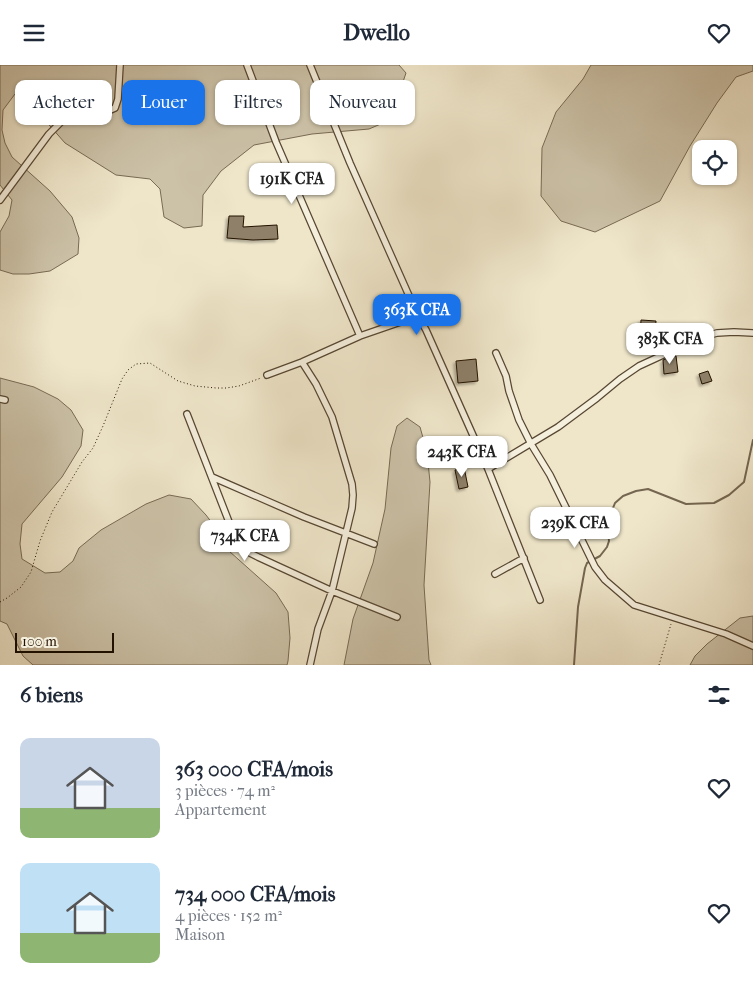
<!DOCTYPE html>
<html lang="fr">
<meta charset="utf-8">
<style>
:root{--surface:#fff;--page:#f2f2f3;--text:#1f2937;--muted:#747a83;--accent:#1a73e8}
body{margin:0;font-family:"IM FELL French Canon",serif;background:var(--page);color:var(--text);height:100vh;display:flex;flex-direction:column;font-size:19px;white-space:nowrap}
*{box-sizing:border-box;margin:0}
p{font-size:16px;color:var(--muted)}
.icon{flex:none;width:28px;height:28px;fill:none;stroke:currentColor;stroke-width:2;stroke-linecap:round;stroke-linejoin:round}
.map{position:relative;height:600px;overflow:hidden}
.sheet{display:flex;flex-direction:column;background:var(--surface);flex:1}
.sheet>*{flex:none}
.hud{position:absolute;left:15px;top:15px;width:500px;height:45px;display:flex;gap:10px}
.fabs{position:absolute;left:692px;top:75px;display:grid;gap:10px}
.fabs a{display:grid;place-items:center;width:45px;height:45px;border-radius:10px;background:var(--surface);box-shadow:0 1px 4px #0004;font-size:25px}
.scale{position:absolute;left:15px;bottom:12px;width:99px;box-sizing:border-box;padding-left:5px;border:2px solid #241200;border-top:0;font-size:14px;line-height:18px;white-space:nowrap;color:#241200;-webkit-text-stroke:4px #f5efdd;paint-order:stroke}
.price{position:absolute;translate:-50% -42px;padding:0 11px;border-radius:10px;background:#fff;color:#222;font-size:16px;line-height:32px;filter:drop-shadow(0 1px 2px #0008)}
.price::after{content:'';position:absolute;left:50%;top:30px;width:15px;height:11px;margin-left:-8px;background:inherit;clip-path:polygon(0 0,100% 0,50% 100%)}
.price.active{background:var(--accent);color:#fff}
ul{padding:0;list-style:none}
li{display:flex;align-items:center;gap:15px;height:125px;padding:0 20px}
li span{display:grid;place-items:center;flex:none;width:140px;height:100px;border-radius:10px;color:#555}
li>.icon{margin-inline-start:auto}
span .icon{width:60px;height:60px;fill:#fffc;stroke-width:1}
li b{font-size:21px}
h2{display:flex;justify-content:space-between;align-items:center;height:60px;padding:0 20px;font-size:21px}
.pill{padding:0 18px;border-radius:10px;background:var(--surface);box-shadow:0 1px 4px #0004;font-size:18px;line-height:45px}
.pill.active{background:var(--accent);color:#fff}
header{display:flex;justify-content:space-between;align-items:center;height:65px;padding:0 20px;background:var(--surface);font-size:22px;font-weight:700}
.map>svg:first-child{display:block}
</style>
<header><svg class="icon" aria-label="menu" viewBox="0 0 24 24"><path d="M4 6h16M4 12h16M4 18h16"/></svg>Dwello<svg class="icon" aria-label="heart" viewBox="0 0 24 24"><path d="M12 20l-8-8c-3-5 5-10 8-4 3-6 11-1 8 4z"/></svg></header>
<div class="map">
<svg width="753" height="600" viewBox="0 0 753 600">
<defs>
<filter id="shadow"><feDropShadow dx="-2.5" dy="2.5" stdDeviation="1" flood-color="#0004"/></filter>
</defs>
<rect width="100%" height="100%" fill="#efe6ca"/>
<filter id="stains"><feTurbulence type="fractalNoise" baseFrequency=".004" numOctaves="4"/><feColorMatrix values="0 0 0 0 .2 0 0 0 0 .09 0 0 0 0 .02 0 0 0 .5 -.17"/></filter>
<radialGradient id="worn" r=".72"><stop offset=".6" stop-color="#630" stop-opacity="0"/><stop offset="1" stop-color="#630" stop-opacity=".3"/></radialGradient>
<path fill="#ccc2a8" stroke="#786a54" d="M0,0H399L406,8L390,55L369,64L312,69L254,80L221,106L203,130L202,161L184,163L164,152L160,124L150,114L116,110L65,78L43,53L25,27L15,29L3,45L2,65L5,78L12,92L50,126L72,152L79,173L78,189L50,206L29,209H13L0,205V167L9,151L12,135L0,120Z
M591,0H753V6L736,12L717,38L690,81L660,136L595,167L561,156L541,131L542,83L556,47L583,14Z
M0,313L34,322L58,334L71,345L83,365L81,381L62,412L22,459L20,479L22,494L45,508L60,507L73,496L79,483L101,465L146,439L169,430L191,434L206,450L221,470L229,486L276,528L288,547L290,573L288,596L287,600H33L23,591L7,559L0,556Z
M407,353L420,362L427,387L430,417L424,520L429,595L431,600H344L353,554L373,498L385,444L391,383L397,361Z
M753,551V600H690L695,591L707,579L740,553Z"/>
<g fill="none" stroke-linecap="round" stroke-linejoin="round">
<path stroke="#746650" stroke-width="2" d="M574,600L578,542L585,503L587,498L600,491L607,482L609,476L608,467L611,448L615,438L623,431L636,426L648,424L686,439L714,438L729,430L744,417L753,375"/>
</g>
<path fill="#8e8069" stroke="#241200" filter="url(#shadow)" d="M229,151H244L243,162L277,160L278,174L253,175L227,173Z
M641,255L656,256L655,273H640Z
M672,291H676L678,307L664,309L663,295Z
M476,294L478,316L458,318L456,296Z
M708,306L712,316L702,319L699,309Z
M464,402L468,422L459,424L455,405Z"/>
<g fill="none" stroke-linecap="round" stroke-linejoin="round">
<g stroke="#574732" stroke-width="8">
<path id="minor" d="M247,0L276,77L360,271
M310,0L350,98L418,251L426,265L488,404L540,535
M0,135L49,69L64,54L78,49L108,46L115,43L118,34L120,0
M496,288L506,311L509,326L519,355L531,379L550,410L595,502L605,515L634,540L726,569L753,581
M302,297L316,319L332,352L352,419L353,430L352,443L332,526L318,564L310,600
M267,310L302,297L360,271L418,251
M0,334L5,335
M187,349L236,475L244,485L258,492L332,526L397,552
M488,404L558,362L597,333L620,314L639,301L702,272L717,268L734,267L753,268
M212,412L304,452L374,479
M495,509L524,493"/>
</g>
<path stroke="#241200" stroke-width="1" stroke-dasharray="1 2.5" stroke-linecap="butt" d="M0,537L7,533L21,522L31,507L40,476L52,447L82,397L93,383L103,361L122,314L128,305L136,299L150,298L178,316L195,321L216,323H226L239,321L261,313
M659,600L671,559"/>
<use href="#minor" stroke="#f5efdd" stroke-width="5.5"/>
</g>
<rect width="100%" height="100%" filter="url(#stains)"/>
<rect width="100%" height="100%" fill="url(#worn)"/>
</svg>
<div class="fabs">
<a><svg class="icon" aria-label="locate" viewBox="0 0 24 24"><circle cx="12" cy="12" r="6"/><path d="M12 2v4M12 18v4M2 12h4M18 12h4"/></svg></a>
</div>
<div class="scale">100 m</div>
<b class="price" style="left:292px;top:140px">191K CFA</b>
<b class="price active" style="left:417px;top:271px">363K CFA</b>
<b class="price" style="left:670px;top:300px">383K CFA</b>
<b class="price" style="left:462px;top:413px">243K CFA</b>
<b class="price" style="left:575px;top:484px">239K CFA</b>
<b class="price" style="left:245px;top:497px">734K CFA</b>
<div class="hud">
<a class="pill">Acheter</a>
<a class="pill active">Louer</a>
<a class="pill">Filtres</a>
<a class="pill">Nouveau</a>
</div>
</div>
<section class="sheet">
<h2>6 biens<svg class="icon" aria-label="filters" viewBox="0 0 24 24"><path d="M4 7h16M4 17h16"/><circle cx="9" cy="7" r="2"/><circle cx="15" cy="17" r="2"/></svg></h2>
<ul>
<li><span style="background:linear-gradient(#c9d6e8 70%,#8fb573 0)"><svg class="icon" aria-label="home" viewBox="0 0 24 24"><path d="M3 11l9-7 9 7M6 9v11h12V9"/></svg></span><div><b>363 000 CFA/mois</b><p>3 pièces · 74 m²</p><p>Appartement</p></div><svg class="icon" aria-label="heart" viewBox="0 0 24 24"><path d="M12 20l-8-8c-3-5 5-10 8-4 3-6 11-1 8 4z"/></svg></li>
<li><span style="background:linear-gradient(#bfe0f5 70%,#8fb573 0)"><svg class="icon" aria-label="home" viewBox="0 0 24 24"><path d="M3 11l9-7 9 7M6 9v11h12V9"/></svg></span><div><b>734 000 CFA/mois</b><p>4 pièces · 152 m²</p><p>Maison</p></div><svg class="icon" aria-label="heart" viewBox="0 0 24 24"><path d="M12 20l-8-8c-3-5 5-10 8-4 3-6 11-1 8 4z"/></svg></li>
</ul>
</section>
